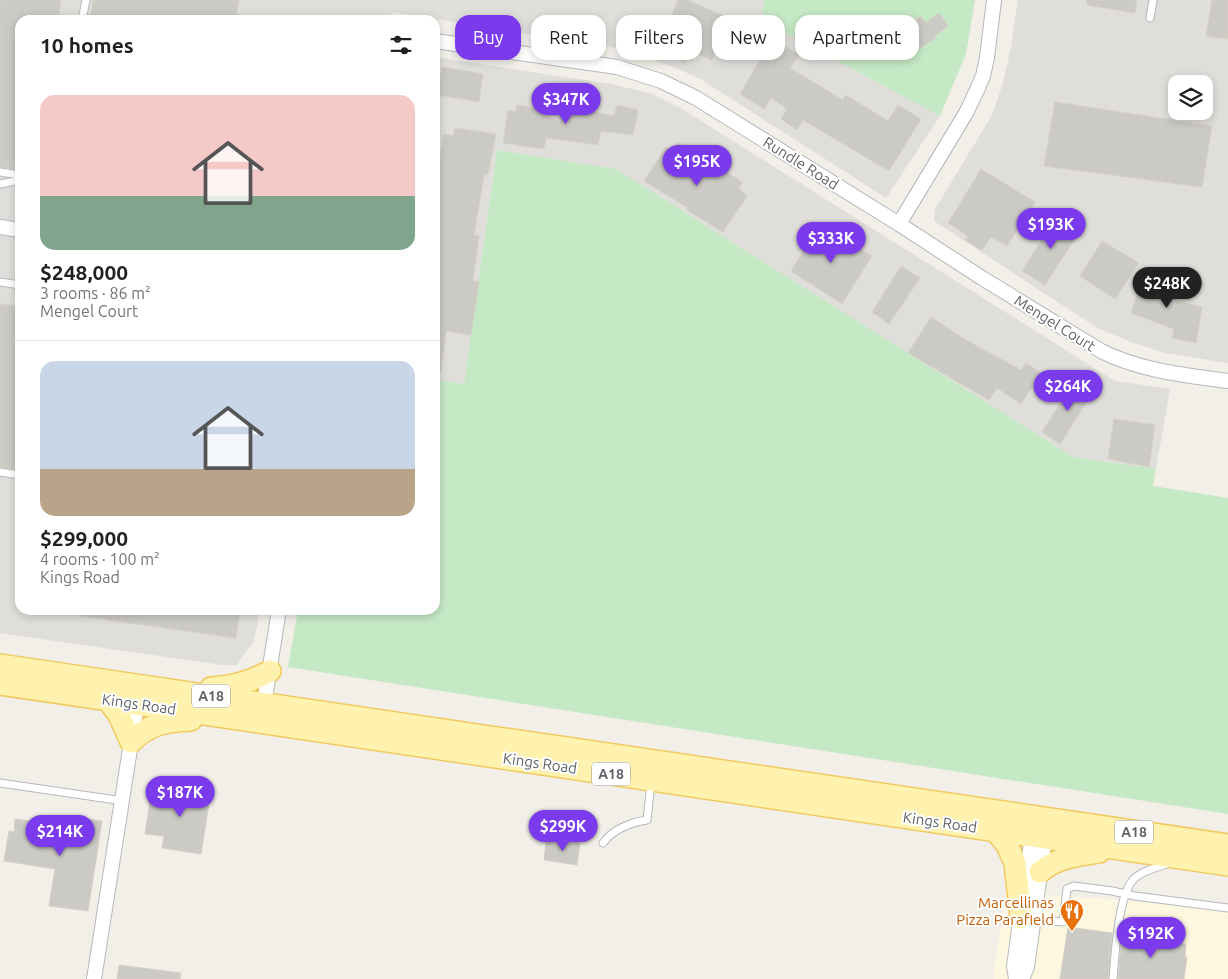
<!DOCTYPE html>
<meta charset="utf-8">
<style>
:root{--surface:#fff;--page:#f6f6f6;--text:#202124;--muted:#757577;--line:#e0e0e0;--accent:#7c3aed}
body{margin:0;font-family:Ubuntu,sans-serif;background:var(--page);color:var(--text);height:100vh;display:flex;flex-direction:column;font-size:19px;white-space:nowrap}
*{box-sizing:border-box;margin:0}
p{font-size:16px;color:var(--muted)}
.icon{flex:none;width:28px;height:28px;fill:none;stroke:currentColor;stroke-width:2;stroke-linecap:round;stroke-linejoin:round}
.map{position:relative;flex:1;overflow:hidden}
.sheet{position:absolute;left:15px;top:15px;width:425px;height:600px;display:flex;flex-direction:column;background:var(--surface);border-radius:15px;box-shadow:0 2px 8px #0003}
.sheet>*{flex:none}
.banner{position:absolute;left:455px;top:15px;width:475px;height:45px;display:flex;gap:10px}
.controls{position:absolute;left:1168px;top:75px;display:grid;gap:10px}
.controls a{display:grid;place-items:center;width:45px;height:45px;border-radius:10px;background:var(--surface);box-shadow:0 2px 8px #0003;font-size:25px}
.price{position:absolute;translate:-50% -42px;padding:0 11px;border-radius:18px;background:var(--accent);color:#fff;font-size:16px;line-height:32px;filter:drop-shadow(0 1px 2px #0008)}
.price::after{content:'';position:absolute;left:50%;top:30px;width:15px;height:11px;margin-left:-8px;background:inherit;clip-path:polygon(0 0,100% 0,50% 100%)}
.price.active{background:#222;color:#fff}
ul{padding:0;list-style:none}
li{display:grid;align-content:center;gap:10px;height:265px;padding:0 25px}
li+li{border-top:1px solid var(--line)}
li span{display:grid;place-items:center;height:155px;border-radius:15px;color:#555}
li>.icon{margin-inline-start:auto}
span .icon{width:90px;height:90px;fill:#fffc;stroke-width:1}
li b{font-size:21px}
h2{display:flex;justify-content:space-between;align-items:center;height:60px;padding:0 25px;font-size:21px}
.pill{padding:0 18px;border-radius:15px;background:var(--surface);box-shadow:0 2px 8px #0003;font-size:18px;line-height:45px}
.pill.active{background:var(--accent);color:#fff}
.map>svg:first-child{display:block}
</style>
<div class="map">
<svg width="1228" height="979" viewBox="0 0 1228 979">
<rect width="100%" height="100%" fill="#f1efe8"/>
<path fill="#fef7e0" d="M1006,892L1228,908V979H993Z"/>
<path fill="#e0deda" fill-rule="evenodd" d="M0,0H764L761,20L940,116L886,198L702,80L674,67L616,48L392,12L390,20H20V610H260L254,641L236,665H222L0,633Z
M1018,0H1228V363L1165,353L1134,343L1099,329L934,221L935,209L992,115L1002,86L1010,52ZM1176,84H1204V111H1176Z
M435,57L611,84L650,93L682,109L1115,381L1170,389L1156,469L1073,457L616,169L497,150L464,384L435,380Z"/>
<path fill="#c5e8c5" d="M764,0H975L966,54L940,116L761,20Z
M497,150L616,169L1073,457L1156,469L1153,486L1228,498V814L288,667L298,610H435V380L464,384Z"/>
<path fill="#cccac5" stroke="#d6d1c6" d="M0,0H61L58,20H20V170L0,167Z
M93,0H239L236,20H90Z
M678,0H687L729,18L712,60L690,51L685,63L657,50Z
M1087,0H1137L1135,13L1087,5Z
M1212,0H1228V39L1206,36Z
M939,13L948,26L935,36L936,38L914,52L904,39L920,28L916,19L921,16L926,23Z
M758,29L799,55L790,68L843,100L846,95L888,121L898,105L921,119L889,171L803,120L797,130L781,119L787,109L771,98L764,109L740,94L761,58L745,48Z
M442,67L483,74L479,102L438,95Z
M574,100L594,103V112L614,116L617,105L638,110L633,135L601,131L598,145L546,138L544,149L503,143L508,110L516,112V105L542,109V115L559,121L562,106L573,108Z
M1055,102L1212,126L1202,187L1044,166Z
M455,128L496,134L488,175H484L474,235L479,236L473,281L479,282L471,335L446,331L441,371H435V184L444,134L453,136Z
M679,143L700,156L695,164L709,176L712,171L721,177L725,171L742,182L739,188L747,196L723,232L687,210L688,208L644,181L666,147L674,151Z
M981,169L1035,202L1007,246L991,237L982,250L965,240L968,236L948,223Z
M1057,215L1080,231L1045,285L1022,271Z
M820,224L872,256L842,304L791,271Z
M1102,241L1139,263L1115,299L1080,276Z
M901,266L920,278L889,324L872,312Z
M1143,275L1175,285L1170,299L1202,307L1196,343L1172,338L1174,329L1131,313Z
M0,304L20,306V470L0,467Z
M931,317L966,340L1021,370L1026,363L1041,373L1021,404L997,388L989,400L908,353Z
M1075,380L1093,392L1060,444L1042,432Z
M1114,419L1155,425L1149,467L1108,459Z
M81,610H230L240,611L236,638L80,616Z
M172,785L211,791L201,854L162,848L164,836L145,834L151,794L170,797Z
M63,816L102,821L88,911L49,906L55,869L4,861L9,831L14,832L15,819L39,822L36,834L59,838Z
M562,841L580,843L577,865L544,860L546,842L561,844Z
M1068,927L1112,933L1108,979H1060Z
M1122,935L1186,944L1185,957H1187L1184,979H1118Z
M119,965L181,973L180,979H117Z"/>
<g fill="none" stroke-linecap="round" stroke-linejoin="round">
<g stroke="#b5b8bc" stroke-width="9">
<path id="service" d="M1150,18L1153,0
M82,20L86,0
M0,172L20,175
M0,184L20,180
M0,282L20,285
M0,472L20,475
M0,783L123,801
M603,843C612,830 631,822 647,820L651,783
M1032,919L1063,922L1067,889L1074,886L1112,891L1135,896L1228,908
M1113,979C1115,955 1118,899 1132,881C1140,871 1158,867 1170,863"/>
</g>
<g stroke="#b5b8bc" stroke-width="16">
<path id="minor" d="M435,41L617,67L661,81L696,98L899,224L966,113L977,90L983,76L987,58L994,0
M899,224L982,278L1101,351C1141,371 1184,375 1228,381
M0,227L20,230
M263,710L279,610
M94,979L138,698
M1016,979L1014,966L1032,836L1035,830
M1022,979L1027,967L1045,838L1043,831"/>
</g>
<g stroke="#f2c960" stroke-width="24">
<path id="primary" d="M0,665L1228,845
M0,684L1228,865
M211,688C233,687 251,682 270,671
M107,699L119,715L131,742C148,724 167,721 191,720
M995,830L1007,845L1015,863L1021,918
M1040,872C1055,858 1079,855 1099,852"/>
</g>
<use href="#service" stroke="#fff" stroke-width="7"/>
<use href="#minor" stroke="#fff" stroke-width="14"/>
<use href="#primary" stroke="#fff2af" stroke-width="21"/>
</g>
<defs>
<g id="restaurant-pin" transform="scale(1.25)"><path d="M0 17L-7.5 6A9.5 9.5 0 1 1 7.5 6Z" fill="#e8710a" stroke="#fff"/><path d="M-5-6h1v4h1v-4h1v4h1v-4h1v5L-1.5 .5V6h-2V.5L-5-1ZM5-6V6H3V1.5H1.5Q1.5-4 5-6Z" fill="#fff"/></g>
</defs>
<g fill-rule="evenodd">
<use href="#restaurant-pin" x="1072" y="911"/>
</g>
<g text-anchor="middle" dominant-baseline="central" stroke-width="4" stroke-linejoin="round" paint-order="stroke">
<g fill="#fff" stroke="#8f9295" stroke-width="1">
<rect x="192" y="684.5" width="38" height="23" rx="4"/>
<rect x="592" y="762.5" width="38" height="23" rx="4"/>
<rect x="1115" y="820.5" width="38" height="23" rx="4"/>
</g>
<g font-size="14" font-weight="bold" fill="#5f6368">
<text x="211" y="696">A18</text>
<text x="611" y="774">A18</text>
<text x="1134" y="832">A18</text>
</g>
<g font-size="15" fill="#5f6368" stroke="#fff">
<text transform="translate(801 163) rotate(32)">Rundle Road</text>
<text transform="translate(1055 323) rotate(32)">Mengel Court</text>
<text transform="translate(139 704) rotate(8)">Kings Road</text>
<text transform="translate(540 763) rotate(8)">Kings Road</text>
<text transform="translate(940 822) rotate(8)">Kings Road</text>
</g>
<g font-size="15" fill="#c56008" stroke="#fff" text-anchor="end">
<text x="1054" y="902">Marcellinas<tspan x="1054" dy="17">Pizza Parafield</tspan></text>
</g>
</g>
</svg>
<div class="controls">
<a><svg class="icon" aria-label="layers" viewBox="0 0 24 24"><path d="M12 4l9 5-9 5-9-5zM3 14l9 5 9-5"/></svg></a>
</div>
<b class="price" style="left:566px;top:125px">$347K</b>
<b class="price" style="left:697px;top:187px">$195K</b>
<b class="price" style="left:1051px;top:250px">$193K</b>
<b class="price" style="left:831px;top:264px">$333K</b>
<b class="price active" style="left:1167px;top:309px">$248K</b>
<b class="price" style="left:1068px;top:412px">$264K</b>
<b class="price" style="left:180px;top:818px">$187K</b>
<b class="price" style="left:563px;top:852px">$299K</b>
<b class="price" style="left:60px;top:857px">$214K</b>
<b class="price" style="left:1151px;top:959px">$192K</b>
<div class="banner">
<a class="pill active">Buy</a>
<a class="pill">Rent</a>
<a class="pill">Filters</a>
<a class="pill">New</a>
<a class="pill">Apartment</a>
</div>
<section class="sheet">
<h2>10 homes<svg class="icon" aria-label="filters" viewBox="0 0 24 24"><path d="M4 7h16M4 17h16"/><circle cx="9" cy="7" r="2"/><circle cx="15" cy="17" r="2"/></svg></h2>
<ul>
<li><span style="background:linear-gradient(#f6c9c9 65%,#7fa58c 0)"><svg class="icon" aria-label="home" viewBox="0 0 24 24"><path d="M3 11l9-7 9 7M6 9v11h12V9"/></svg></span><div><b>$248,000</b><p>3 rooms · 86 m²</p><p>Mengel Court</p></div></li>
<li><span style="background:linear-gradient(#c9d6e8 70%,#b9a48a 0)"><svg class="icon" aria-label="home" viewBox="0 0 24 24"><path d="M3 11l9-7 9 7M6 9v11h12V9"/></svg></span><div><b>$299,000</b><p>4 rooms · 100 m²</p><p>Kings Road</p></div></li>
</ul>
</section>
</div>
